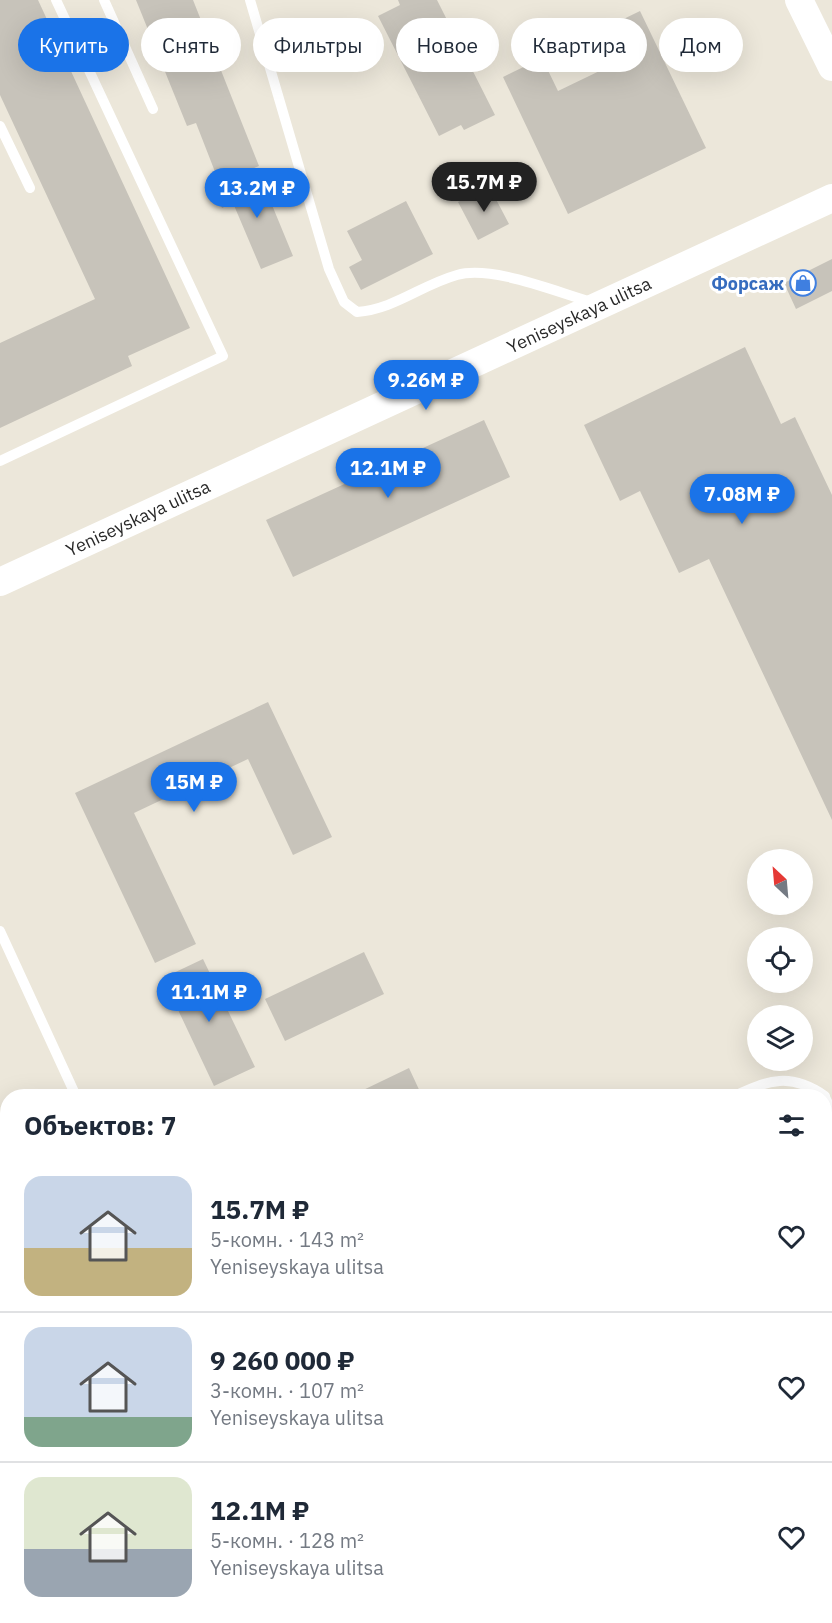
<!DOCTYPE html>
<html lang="ru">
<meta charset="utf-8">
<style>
:root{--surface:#fff;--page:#f6f6f7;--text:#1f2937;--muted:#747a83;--line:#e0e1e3;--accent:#1a73e8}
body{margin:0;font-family:"IBM Plex Sans",sans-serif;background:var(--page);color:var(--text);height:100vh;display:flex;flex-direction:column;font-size:22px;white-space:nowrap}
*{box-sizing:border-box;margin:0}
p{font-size:20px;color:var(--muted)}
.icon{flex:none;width:33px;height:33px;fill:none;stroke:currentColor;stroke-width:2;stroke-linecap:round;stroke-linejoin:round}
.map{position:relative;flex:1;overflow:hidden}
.details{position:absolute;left:0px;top:1089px;width:832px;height:534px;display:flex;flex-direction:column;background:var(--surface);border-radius:24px 24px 0 0;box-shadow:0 6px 24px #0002}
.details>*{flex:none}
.banner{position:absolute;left:18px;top:18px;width:796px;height:54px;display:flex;gap:12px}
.needle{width:39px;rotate:334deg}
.fabs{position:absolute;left:747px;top:849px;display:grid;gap:12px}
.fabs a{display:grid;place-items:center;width:66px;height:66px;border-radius:50%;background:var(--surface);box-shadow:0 6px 24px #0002;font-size:30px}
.price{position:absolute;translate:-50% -51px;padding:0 14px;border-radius:21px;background:var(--accent);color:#fff;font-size:20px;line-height:39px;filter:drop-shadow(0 2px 3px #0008)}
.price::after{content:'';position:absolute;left:50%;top:36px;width:18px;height:14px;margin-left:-9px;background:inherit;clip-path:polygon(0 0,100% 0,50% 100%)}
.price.active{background:#222;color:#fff}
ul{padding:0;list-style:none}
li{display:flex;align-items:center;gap:18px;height:150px;padding:0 24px}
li+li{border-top:2px solid var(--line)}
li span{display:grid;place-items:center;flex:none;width:168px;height:120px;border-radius:18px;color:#555}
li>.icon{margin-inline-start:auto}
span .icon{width:72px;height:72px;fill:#fffc;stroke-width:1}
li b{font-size:26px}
h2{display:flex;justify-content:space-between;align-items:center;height:72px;padding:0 24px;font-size:26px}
.chip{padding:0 21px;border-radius:27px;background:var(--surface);box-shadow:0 6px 24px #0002;font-size:21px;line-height:54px}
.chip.active{background:var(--accent);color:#fff}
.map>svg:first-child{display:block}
</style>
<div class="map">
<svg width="832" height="1623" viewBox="0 0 832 1623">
<rect width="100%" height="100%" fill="#ece7da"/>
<path fill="#dfdbe4" d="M832,1146V1623H0V1552L7,1549L8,1616H825V1149Z
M0,1157L8,1173V1471L0,1474Z"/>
<path fill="#c7c3ba" d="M0,0H38L190,328L128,356L132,366L0,428V343L95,299L0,95Z
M136,0H193L259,166L219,182L196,123L187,126Z
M398,0H437L495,115L464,130L461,125L439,136L378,16L400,5Z
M640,11L706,148L568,214L503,77L542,58L558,91L614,64L599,31Z
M258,171L293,256L261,269L233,203L222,208L215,190Z
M489,186L509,224L478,240L458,202Z
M406,201L433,254L361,290L349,267L362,260L347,231Z
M832,259V291L796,309L784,283Z
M745,347L781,424L795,417L832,495V820L709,559L679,573L640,491L620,501L584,425Z
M484,420L510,477L293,577L266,520Z
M268,702L332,837L293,855L248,759L134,813L196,944L155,963L75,793Z
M364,952L384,994L285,1041L265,999Z
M203,959L255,1067L214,1086L163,978Z
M409,1068L422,1096H358L357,1093Z
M832,1179V1224L825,1227V1182Z
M21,1616H34L23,1621Z
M185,1616H262L263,1623H149Z"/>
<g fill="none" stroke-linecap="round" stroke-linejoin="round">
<path stroke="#fff" stroke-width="10" d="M104,0L153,109
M250,0L329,269L344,302L357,312C395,309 421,285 457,275C492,265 556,292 592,302
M0,126L30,188
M0,461L223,356L56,0
M0,931L76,1096
M734,1096C769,1080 790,1072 825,1096
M825,1097L832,1112
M337,1616L340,1623"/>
<path stroke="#fff" stroke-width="28" d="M799,0L832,67
M0,582L832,198"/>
</g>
<defs>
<g id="shop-ring" transform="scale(1.35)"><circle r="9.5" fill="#fff" stroke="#3f7fe0" stroke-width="1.5"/><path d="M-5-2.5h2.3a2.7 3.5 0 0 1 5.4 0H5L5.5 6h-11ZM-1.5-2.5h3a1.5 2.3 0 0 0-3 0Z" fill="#3f7fe0"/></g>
</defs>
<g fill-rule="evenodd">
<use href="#shop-ring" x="803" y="283"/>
</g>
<g text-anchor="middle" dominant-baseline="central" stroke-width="6" stroke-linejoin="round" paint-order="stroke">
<g font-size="18" font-weight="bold" fill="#366cbe" stroke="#fff" text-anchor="end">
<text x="784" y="283">Форсаж</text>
</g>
<g font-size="18" fill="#292929" stroke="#fff">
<text transform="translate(579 315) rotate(-25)">Yeniseyskaya ulitsa</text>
<text transform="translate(138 518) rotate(-25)">Yeniseyskaya ulitsa</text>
</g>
</g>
</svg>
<div class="fabs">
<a><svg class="needle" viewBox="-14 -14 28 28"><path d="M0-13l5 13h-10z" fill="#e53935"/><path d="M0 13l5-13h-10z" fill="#747a83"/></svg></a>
<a><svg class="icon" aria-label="locate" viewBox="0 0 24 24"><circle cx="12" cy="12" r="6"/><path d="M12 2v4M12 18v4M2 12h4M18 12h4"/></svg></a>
<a><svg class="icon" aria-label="layers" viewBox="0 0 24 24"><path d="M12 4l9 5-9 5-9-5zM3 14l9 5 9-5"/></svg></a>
</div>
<b class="price active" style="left:484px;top:213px">15.7M ₽</b>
<b class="price" style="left:257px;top:219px">13.2M ₽</b>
<b class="price" style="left:426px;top:411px">9.26M ₽</b>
<b class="price" style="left:388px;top:499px">12.1M ₽</b>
<b class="price" style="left:742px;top:525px">7.08M ₽</b>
<b class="price" style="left:194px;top:813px">15M ₽</b>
<b class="price" style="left:209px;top:1023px">11.1M ₽</b>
<div class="banner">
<a class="chip active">Купить</a>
<a class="chip">Снять</a>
<a class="chip">Фильтры</a>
<a class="chip">Новое</a>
<a class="chip">Квартира</a>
<a class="chip">Дом</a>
</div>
<section class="details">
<h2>Объектов: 7<svg class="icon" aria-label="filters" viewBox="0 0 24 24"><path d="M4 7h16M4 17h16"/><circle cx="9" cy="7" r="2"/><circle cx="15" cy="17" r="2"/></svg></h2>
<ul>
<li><span style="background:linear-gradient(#c9d6e8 60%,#c2b280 0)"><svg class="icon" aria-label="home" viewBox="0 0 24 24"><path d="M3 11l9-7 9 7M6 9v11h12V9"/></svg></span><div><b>15.7M ₽</b><p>5-комн. · 143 m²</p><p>Yeniseyskaya ulitsa</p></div><svg class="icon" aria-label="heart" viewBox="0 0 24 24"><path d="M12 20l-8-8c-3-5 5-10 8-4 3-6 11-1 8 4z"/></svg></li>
<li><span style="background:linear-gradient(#c9d6e8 75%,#7fa58c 0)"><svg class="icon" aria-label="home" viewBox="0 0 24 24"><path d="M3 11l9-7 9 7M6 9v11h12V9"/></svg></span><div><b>9 260 000 ₽</b><p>3-комн. · 107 m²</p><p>Yeniseyskaya ulitsa</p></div><svg class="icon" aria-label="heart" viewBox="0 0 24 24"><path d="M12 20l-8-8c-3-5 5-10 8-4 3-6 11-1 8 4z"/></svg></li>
<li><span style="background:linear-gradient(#dfe7d0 60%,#9aa5b1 0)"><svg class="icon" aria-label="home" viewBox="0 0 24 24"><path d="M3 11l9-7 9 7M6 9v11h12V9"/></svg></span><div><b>12.1M ₽</b><p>5-комн. · 128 m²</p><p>Yeniseyskaya ulitsa</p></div><svg class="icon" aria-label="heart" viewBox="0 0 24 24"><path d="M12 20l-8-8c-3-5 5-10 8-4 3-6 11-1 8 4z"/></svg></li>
</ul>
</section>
</div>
